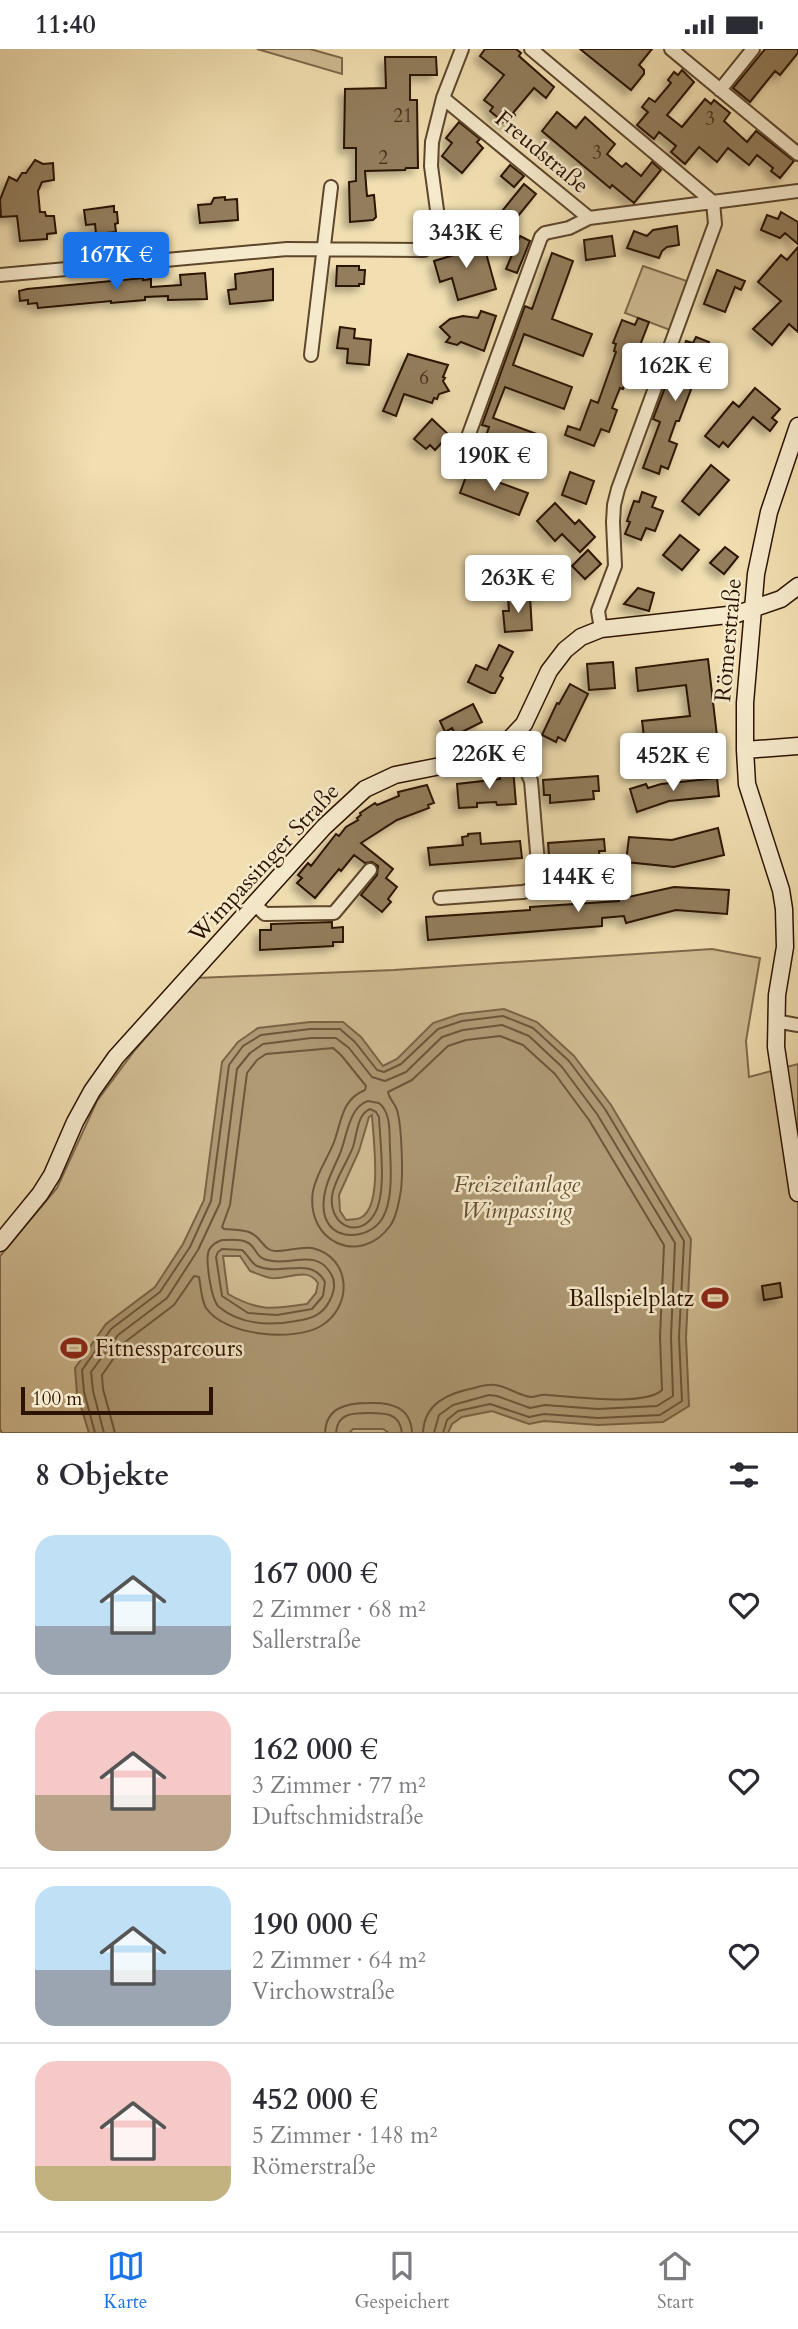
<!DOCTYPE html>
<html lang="de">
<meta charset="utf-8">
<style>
:root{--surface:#fff;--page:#f2f2f3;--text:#2b2b33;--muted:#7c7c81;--line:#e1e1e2;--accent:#1a73e8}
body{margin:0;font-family:Cardo,serif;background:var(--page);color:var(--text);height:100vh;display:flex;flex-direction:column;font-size:26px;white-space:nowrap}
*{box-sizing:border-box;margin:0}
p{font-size:23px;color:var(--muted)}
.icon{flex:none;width:38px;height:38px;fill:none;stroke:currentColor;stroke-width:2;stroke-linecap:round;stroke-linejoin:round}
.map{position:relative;height:1384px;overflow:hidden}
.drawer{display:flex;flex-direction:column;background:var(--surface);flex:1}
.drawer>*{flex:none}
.scale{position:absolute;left:21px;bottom:18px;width:192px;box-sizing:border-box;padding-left:7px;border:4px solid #2c1300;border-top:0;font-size:19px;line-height:24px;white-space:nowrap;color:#2c1300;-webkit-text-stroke:5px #f6eacc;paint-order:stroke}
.price{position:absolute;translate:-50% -60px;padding:0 16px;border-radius:7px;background:#fff;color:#222;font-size:23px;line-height:46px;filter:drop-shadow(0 2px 4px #0008)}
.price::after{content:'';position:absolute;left:50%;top:42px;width:21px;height:16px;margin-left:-10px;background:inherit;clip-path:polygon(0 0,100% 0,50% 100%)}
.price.active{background:var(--accent);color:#fff}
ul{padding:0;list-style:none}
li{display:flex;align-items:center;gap:21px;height:175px;padding:0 35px}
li+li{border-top:2px solid var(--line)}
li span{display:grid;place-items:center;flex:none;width:196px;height:140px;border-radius:21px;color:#555}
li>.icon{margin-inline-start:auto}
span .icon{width:84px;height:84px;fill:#fffc;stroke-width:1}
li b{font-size:30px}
h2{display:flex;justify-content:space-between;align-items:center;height:84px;padding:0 35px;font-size:30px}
.status{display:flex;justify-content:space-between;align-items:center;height:49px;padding:0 35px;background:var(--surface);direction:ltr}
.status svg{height:19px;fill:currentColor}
.menu{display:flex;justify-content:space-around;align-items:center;height:98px;border-top:2px solid var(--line);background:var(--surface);font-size:19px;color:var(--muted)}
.menu a{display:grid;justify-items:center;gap:4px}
.menu .active{color:var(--accent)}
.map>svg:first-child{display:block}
</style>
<div class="status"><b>11:40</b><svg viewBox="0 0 49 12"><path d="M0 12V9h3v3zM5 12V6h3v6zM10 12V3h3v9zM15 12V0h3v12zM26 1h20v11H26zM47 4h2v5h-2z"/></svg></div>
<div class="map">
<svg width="798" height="1384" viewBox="0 0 798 1384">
<defs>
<filter id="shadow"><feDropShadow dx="-5.5" dy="5.5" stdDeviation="3.5" flood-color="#0004"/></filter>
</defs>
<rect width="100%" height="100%" fill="#f1dfb1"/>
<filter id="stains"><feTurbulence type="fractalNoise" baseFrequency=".00286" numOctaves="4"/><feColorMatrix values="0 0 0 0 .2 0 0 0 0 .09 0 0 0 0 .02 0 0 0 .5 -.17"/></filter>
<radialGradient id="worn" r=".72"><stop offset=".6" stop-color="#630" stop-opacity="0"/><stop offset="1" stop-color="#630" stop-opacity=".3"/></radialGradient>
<path fill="#d0bc93" stroke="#7e684a" stroke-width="2" d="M257,0H310L342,9V25Z
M643,217L687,232L670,281L625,264Z
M712,900L760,909L746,992L749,1028L798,1015V1384H2L0,1380V1207L57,1139L97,1052L135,1001L197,929L394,921Z"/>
<path fill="#ae9a75" stroke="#7a6446" stroke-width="2" fill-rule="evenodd" d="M504,960L537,973L574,1007L611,1056L691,1190L686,1288L689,1357L663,1373L598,1376L544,1372L529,1375L492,1362L462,1368L452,1375L448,1384H389L383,1380H353L349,1384H89L77,1345L75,1319L106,1275L155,1238L183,1195L204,1151L222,1013L238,993L258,979L310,973H343L361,988L383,1017L397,1010L433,974L460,965ZM372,1066C373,1088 383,1155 362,1168C358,1171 351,1170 346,1171L340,1162L339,1146L359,1102L369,1068ZM223,1207H240L250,1222C256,1224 264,1228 271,1229C288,1231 307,1217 318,1234L316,1244L307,1255C272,1260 260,1263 228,1245Z"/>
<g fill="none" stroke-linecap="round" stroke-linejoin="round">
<path stroke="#6d563a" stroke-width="2" d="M368,1052L379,1054C392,1065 389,1085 390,1100C391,1120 393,1153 382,1170C369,1191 329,1194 324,1163C321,1143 331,1125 339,1107C347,1090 348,1058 368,1052Z
M370,1060L376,1063L379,1068C380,1093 387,1143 375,1164C361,1190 329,1179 332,1147C334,1131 347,1114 353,1098C357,1086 357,1065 370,1060Z
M222,1191C231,1191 245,1189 252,1197C258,1204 258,1209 267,1211C289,1218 316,1198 331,1225C336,1233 334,1243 330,1251C323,1266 311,1270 296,1272C269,1277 241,1276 219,1258C211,1251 205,1210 209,1201C212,1195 216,1193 222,1191Z
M222,1200L242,1201C248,1206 251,1214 257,1217C281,1228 311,1206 325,1233L323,1247L312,1260L277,1266L248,1264L222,1247L216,1208L218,1203Z
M95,1384L84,1343L82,1321L111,1280L160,1243L190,1198L211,1152L229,1016L243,997L261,986L310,980H340L355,993L377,1021L384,1023L401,1015L438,980L462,972L503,967L533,979L569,1012L605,1060L684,1192L679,1288L682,1352L660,1366L598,1369L544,1365L529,1368L490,1355L458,1362L447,1371L443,1384
M104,1384L93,1342L91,1323L118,1286L167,1249L198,1201L220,1154L237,1020L250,1004L263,995L311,989H336L349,999L372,1028L385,1032L406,1023L442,988L463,981L502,976L529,987L562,1018L597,1065L675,1194L671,1288L673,1347L657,1357L598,1360L545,1356L530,1359L497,1347L489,1346L453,1356L439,1366L434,1384
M115,1384L103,1340L102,1326L125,1293L174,1256L194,1227L199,1228C201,1238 201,1250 206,1259C225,1287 294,1293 321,1277C353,1258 352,1208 312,1199C300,1197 287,1203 275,1202C264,1202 261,1188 251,1184C243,1180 233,1181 224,1180L222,1178L230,1156L247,1024L257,1011L266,1005L333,999L341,1006L366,1037L365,1041C341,1051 342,1072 334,1093C328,1109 316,1125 313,1142C305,1193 360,1218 390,1177C397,1168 399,1152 401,1141C403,1124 402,1078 397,1061C395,1054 389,1050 388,1043L412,1031L448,997L466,991L500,987L523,996L555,1025L589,1071L664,1196L660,1288L662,1341C645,1358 571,1347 547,1346C541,1345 536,1348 531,1348C519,1347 507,1337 495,1336C488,1335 481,1337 474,1339C449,1344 424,1354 423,1384
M325,1384C326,1358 347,1354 369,1354C391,1353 411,1358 412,1384
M336,1384C337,1364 353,1364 369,1364C385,1364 400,1364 402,1384"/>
</g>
<path fill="#927d5c" stroke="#2c1300" stroke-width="2" filter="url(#shadow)" d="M485,0H516L521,4L519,7L554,38L546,49L534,39L513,64L515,66L507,76L490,62L493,58L484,51L504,26L480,7Z
M580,0H652L639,16L644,21V25L631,41Z
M765,0H798V4L780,26L775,22L750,53L733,39Z
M385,8H436L437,26H410V51H417L418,119H406L405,121L365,122L367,147L374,146L376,168L373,171L350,173L349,133L356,132V99H344L345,40L386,39Z
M682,21L694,33L667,66L682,78L705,50L711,55L714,51L730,64L724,72L747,93L756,82L794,112L780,129L771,122L773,119L757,106L749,116L728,99L717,113L699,98L685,115L671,103L676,97L659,83L654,90L637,76L648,63L642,58L649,49L655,53L671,34L668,31L674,23L678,26Z
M557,63L576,79L585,68L615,95L607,105L622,118L626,114L641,127L652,113L661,121L634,154L612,136L610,139L542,82Z
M459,73L480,90L477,93L483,99L462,124L442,107L452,94L446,89Z
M35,111L43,115L53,114L54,131L42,133L38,142L40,163H45L46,167H54L56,184L47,185V190L20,192L17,167L1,168L0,151L9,128L17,132L22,124H26Z
M510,116L524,127L514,138L501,127Z
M524,135L536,145L514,172L502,162Z
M225,148V151L237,150L238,171L200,174L198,156L211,155L214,149Z
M114,157V163H117L118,174L115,175L116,183L96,185L95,175L86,176L84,161Z
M781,163L798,173V195L785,184L780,189L761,181L767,166L778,170Z
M677,177L679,196L667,198L662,202L659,209L627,199L634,182L647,187L653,181Z
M465,185L466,203L484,197L496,240L458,251L452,229L440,233L434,212L454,206L453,186Z
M520,187L530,192L517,224L506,220Z
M612,187L615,207L586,211L584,191Z
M798,198V283L789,275L772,296L753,280L781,252L758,233L781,206L787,211Z
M552,204L573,212L552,270L592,285L583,307L524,285L513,316L572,338L564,360L505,338L493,369L537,385L529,407L485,390L489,378L482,376L525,257L532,260Z
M337,217H359V221H365L364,235H359V237H336Z
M273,220V251L230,255L228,241L236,240L235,225Z
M717,221L745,232L741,241L735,238L725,263L704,255Z
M205,224L207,250L168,251V247L145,248V251L111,254V252L38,259L37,254L28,255V251L20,252L19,242L27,240L143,229V231L151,230V238L181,236L180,226Z
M481,262L496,267L484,302L461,293L457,296L446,293L450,288L440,278L450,270L463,267L478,269Z
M638,269L649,273L623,340L620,339L612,359L617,361L609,383L601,380L594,397L565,386L568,377L580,381L591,351L598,354L616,303L614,302L616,295L613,294L622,271L635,276Z
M340,278L355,280L354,289L371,291L369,316L347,314L348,300L337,299Z
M696,288L709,293L679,372H676L669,392L677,395L668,420L661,417L659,425L643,419L660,373L653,370L681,297L684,298L686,292L693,294Z
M408,305L448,316L443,328L445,329L443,332L449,342L439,345L437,350L434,349L432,354L404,345L396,367L383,362Z
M755,339L780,360L772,369L777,373L770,382L753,368L728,398L723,393L719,398L705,387L733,353L739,358Z
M432,370L449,386L435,401L430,396L426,400L414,390Z
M711,416L729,431L699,466L682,452Z
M468,422L528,444L519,466L460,444Z
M570,423L594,432L586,455L562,446Z
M642,443L656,448L652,458L663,462L655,482L646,479L641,491L625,485L630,473L627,472L634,452L639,453Z
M555,454L575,475L579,471L595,488L580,503L562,485L555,492L537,472Z
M680,486L699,501L682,521L663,506Z
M725,498L738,508L724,525L710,514Z
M588,501L601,515L585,530L572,517Z
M539,524L543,544L526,548L521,527Z
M638,539L654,544L649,562L624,555Z
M530,548L532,581L505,583L503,562H509L508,549Z
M499,596L513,603L500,627L503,629L495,644H491L468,633L476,616L487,621Z
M708,610L717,687L645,695L642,672L690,667L686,636L638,642L636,619Z
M613,613L615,639L589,641L587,615Z
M570,635L588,645L565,692L558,688L556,693L542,686L557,654L559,655Z
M473,655L482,673L456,686L452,679L445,683L440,672Z
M513,719L516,755L497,756L496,753L477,754V758L459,759L457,735L500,730L499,720Z
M598,727L599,742H593L594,750L550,754V746H544L543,731Z
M717,729L719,747L669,752L637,763L630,740L646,735L648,739L661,735Z
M427,736L434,754L428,756L429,759L397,771L361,794L393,820L386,829L397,838L388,850L391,853L382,863L361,846L377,826L378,817L372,813L365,814L354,806L341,822L339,820L315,849L297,834L302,829L298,826L308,814L311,817L336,785L339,787L346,778L358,771L357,769L361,766L360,764L375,754L377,756L399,747L398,743Z
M718,779L724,806L674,818L626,813L629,788L672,791Z
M480,784L481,795L520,792L522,809L430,816L428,799L463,796L462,788L468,787V785Z
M604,790L605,802H599L600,813L556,817L555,806H549L548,794Z
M674,838L729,841L727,865L676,861L626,874L624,867L602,869V877L428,891L426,868L530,861V858L619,852V850Z
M332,873V879L343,878V893H333V897L260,901V881H271V875Z
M780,1234L782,1248L764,1251L762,1237Z"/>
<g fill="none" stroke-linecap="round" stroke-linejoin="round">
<g stroke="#5d462c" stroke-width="16">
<path id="street" d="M462,0L443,49L589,169L798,142
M531,0L713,153L715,175L618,440L614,456L613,473L615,517L598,562L601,580
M671,0L798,105
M720,41L753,0
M0,226L287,200L424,201L435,190L439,176L431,117L432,93L443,49
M311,306L331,138
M465,396L541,188L545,184L569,179L589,169
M440,849L523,843L537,839L539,827L531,732L523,714L506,694
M254,855L265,865L334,864L370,821
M775,972L798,976"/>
</g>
<g stroke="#2c1300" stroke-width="19">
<path id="secondary" d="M798,377L769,463L756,525L745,654V701L747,735L781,841L784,860L785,898L777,946L776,998L798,1144
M745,701L798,697
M0,1194L40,1145L52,1126L75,1073L92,1042L116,1008L324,778L365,740L395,726L471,711L492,704L506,694L524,675L549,622L565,601L581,588L601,580L737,565L781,550L798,537"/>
</g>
<use href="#street" stroke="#f6eacc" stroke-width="12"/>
<use href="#secondary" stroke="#f6eacc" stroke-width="16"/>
</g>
<defs>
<g id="stadium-bare" transform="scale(2.1)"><path d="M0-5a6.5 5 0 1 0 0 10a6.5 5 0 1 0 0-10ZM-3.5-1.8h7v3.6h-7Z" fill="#8f2418" stroke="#f6eacc" stroke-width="2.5" paint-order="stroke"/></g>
</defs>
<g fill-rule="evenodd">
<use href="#stadium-bare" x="715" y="1249"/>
<use href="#stadium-bare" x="74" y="1299"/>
</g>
<g text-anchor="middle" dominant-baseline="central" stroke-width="5" stroke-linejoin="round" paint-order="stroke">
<g font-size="19" fill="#462e17">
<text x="403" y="67">21</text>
<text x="710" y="70">3</text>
<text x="597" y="104">3</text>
<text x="383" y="109">2</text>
<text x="424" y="329">6</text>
</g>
<g font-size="23" fill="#2c1300" stroke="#f6eacc">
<text transform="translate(542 103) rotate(40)">Freudstraße</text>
<text transform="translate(728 591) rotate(-85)">Römerstraße</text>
<text transform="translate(264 814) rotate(-47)">Wimpassinger Straße</text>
</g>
<g font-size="23" font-style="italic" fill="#654e33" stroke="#f6eacc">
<text x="517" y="1135">Freizeitanlage<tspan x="517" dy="26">Wimpassing</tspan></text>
</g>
<g font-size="23" fill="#2c1300" stroke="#f6eacc" text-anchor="end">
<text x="694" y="1249">Ballspielplatz</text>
<text x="95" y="1299" text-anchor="start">Fitnessparcours</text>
</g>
</g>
<rect width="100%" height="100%" filter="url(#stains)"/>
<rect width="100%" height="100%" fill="url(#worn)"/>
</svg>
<div class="scale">100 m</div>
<b class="price" style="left:466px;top:221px">343K €</b>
<b class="price active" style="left:116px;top:243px">167K €</b>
<b class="price" style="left:675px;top:354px">162K €</b>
<b class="price" style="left:494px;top:444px">190K €</b>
<b class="price" style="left:518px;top:566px">263K €</b>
<b class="price" style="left:489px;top:742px">226K €</b>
<b class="price" style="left:673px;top:744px">452K €</b>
<b class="price" style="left:578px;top:865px">144K €</b>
</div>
<section class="drawer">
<h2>8 Objekte<svg class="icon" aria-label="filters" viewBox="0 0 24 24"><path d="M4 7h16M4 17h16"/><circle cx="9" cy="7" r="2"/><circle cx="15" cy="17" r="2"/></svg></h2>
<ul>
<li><span style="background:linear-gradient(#bfe0f5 65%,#9aa5b1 0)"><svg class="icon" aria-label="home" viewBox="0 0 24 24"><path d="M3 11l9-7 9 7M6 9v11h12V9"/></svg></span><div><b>167 000 €</b><p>2 Zimmer · 68 m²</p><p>Sallerstraße</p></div><svg class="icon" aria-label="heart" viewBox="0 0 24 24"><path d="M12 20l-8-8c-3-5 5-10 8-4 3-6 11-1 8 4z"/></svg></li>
<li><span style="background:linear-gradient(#f6c9c9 60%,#b9a48a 0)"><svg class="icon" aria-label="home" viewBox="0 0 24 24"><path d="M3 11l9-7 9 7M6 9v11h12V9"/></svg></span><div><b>162 000 €</b><p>3 Zimmer · 77 m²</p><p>Duftschmidstraße</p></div><svg class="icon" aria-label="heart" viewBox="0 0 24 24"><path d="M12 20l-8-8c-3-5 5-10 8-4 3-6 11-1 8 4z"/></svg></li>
<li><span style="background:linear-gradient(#bfe0f5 60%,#9aa5b1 0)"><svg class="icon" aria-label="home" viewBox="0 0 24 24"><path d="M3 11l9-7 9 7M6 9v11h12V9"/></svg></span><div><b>190 000 €</b><p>2 Zimmer · 64 m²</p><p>Virchowstraße</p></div><svg class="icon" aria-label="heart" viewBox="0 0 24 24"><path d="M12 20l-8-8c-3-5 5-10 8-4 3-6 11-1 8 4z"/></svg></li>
<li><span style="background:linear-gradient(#f6c9c9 75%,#c2b280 0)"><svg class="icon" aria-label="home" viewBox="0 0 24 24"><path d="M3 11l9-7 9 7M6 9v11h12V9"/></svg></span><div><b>452 000 €</b><p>5 Zimmer · 148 m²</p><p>Römerstraße</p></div><svg class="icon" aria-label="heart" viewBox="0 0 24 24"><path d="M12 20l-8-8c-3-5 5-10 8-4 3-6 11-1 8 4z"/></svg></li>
</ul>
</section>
<nav class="menu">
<a class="active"><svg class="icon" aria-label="map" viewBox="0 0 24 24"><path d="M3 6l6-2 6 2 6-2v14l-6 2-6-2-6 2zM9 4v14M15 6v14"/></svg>Karte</a>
<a><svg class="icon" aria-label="saved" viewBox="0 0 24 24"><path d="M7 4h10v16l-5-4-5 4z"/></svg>Gespeichert</a>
<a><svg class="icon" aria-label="home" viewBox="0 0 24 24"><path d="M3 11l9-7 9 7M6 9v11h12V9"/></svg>Start</a>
</nav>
